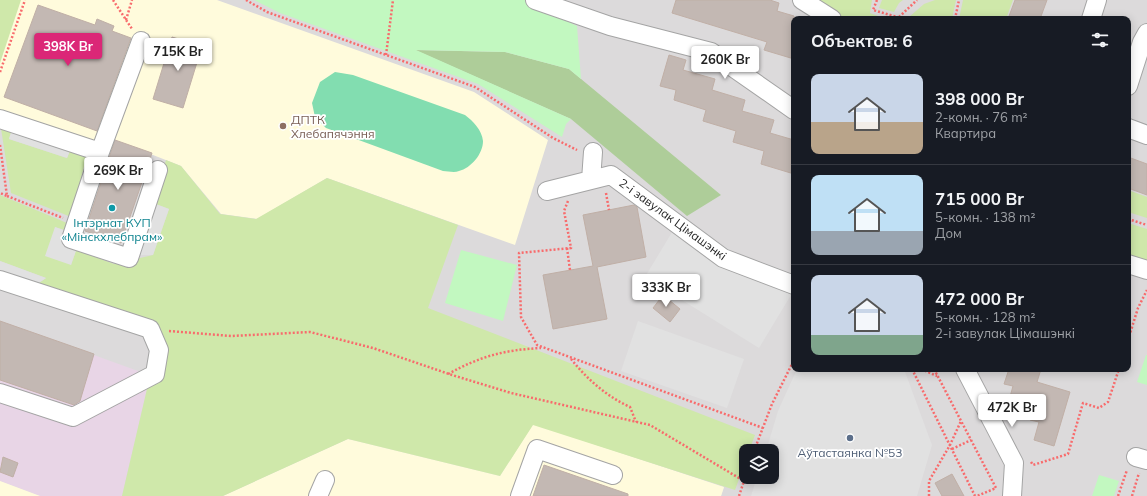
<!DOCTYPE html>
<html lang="ru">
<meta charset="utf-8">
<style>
:root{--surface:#171b24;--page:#20242c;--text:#f1f3f6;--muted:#9ea1a6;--line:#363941;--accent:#db2777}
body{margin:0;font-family:Mulish,sans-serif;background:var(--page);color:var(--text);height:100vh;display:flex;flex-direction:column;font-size:15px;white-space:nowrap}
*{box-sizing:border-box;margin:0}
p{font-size:13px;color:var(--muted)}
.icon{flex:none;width:22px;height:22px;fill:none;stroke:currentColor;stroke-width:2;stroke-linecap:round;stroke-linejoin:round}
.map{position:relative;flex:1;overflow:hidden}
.details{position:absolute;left:791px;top:16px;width:340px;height:356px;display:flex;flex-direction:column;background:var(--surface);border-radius:8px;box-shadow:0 2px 10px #0003}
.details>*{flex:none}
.fabs{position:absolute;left:739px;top:444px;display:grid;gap:8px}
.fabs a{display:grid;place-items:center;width:40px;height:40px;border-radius:8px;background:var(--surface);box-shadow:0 2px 10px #0003;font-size:20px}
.price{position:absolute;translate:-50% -34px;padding:0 9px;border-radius:4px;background:#fff;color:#222;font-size:13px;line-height:26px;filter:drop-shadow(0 1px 2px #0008)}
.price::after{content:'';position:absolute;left:50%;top:24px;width:12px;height:9px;margin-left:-6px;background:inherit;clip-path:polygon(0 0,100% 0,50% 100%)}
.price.current{background:var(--accent);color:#fff}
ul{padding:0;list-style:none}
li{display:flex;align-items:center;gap:12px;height:100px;padding:0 20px}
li+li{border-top:1px solid var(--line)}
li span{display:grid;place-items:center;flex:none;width:112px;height:80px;border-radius:8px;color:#555}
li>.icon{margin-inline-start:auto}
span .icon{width:48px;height:48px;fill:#fffc;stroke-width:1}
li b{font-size:17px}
h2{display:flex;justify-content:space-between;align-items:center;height:48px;padding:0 20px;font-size:17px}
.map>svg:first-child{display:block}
</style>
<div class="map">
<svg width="1147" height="496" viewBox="0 0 1147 496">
<rect width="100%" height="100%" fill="#eeeae3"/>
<path fill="#dcdadb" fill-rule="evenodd" d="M0,0H1147V496H721L724,487L348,439L223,496H40L0,481ZM794,19H1128V369H794ZM746,451H772V477H746Z"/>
<path fill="#e8d5e6" d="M0,321L138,371L147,389L122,496H40L0,481Z"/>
<path fill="#fffbdc" d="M0,0H217L474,92L548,140L515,245L327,178L257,219L221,214L181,166L115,140L111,151L0,112Z
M533,424L724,487L721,496H223L348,439L500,476Z
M0,481L40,496H0Z"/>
<path fill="#cfe8aa" d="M0,0H21L0,63Z
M813,0H872L870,13L886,19H840Z
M882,0H903L899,3L894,12L879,8Z
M935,0H956L952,19H913L909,17L924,4Z
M963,0H1013L1006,19H959Z
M0,122L13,127L9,139L67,158L72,146L88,151L71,217L11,193Z
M166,160L181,166L220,214L256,219L327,178L458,225L428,308L755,435L749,451H746V460L735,490L533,425L500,476L348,439L223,496H122L147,389L158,376L148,323L36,285L46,278L0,261V195L67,223L64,230L55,227L71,265L76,250L114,264L153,255L169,209L153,203Z
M1128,190L1147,197V218L1128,212Z
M1128,223L1147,229V261L1128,256Z"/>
<path fill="#aecd99" d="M415,50L505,52L569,69L721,195L687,216L571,119Z"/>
<path fill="#c2f8c0" d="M254,0H528L544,10L577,26L581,79L569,69L505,52L416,50L571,119L566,124L562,137L478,84L280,13Z
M461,250L517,265L503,321L445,303Z
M1146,355H1147V385L1137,382Z
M1099,475L1119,481L1114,496H1092Z"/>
<path fill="#82ddb0" d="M335,72L353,75L465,115C473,121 482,130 483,141C483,154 471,168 459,171C454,173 448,171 443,171L326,128L315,117L312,103L320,82Z"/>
<path fill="#e1e1e1" d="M14,123L73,143L67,158L9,139Z
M153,203L169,209L153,255H136Z
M680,219L794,290L759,348L645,277Z
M55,227L69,232L77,248L71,265L45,256Z
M0,261L46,278L36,285L0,273Z
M638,321L744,359L727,408L621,371Z
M797,369H904L932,445L917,496H751L757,477H772V451H766L778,411Z"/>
<path fill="#c3b8b3" stroke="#c0afa6" d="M676,0H770L779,3L777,11L794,16V59L764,50L767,42L672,13Z
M1015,0H1047L1040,19H1008Z
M38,5L95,25L97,19L114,26L112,31L131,38L97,131L4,97Z
M172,37L202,46L183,108L153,99Z
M669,55L686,60L683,70L715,79L712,90L745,100L742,111L774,120L770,133L794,140V174L761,164L764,151L733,142L736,131L703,121L706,110L674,100L676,90L660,86Z
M115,140L152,153L121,243L85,231Z
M1128,157L1147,164V195L1128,188Z
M634,205L637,207L646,257L597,267L607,319L553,329L543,275L593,266L583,215Z
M663,295L680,309L670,322L653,308Z
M0,321L94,354L80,401L74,405L0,380Z
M1009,369H1041L1037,382L1070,392L1054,446L1034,440L1039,422L1030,420L1033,411L1008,404L1013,386L1004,384Z
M3,457L18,463L13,477L0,472Z
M544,465L628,494V496H533Z
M952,474L964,496H942L935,483Z"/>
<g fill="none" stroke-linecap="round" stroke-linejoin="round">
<g stroke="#a4a4a4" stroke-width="20">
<path id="minor" d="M535,0L610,26L711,52L794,110
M802,0L832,19
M1091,19L1097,0
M1128,86L1142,42L1147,33
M0,119L100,152L141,41
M1128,128L1147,135
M100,152L71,239L129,258L158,170
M591,180L593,152
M547,191L611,175L723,258L794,285
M1128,264L1147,270
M0,280L150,329L159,350L155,374L73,417L0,393
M965,369L1014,463L1012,496
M1136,457L1147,460
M318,496L325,480
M520,496L537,449L613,475"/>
</g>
<path stroke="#f86b6c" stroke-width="2.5" stroke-dasharray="2 2" stroke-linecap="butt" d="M113,0L132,29
M246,0L267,12L475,87L553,138L577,150
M877,0L873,10L904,19
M899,17L917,0
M955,19L959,0
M126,20L132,0
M386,55L393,0
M0,72L25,0
M0,145L7,196L0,193
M606,193L609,210
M7,196L63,218
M568,201L564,211L571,248L519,253L521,317L537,345L763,428
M1128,219L1147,225
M567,248L570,270
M169,331L231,336L310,332L373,348L452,375L511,393L650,425L744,481
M1128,340L1138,308L1147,290
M571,359C587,379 606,396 630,407L636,422
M912,369L975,496
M921,369L937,376
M934,369L996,488L977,496
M448,374C481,356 504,350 541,348
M952,449L971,440
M754,451L772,404L794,360
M1031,462L1033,465L1068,454L1083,403L1099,408L1108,402L1119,369
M739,496L746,475
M929,496V481L950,445L961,421
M1118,496L1127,470
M1132,496L1139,473"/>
<use href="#minor" stroke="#fff" stroke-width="18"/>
</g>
<circle fill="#8d6e63" stroke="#fff" stroke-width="1.5" cx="283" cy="126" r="4"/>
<circle fill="#0f9aa8" stroke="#fff" stroke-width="1.5" cx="112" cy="208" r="4"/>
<circle fill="#5c6f8a" stroke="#fff" stroke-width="1.5" cx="850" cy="438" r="4"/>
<g text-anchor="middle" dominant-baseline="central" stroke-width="3.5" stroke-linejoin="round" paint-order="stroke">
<g font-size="12" fill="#785e54" stroke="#fff" text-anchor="start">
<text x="291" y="119">ДПТК<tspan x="291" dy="14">Хлебапячэння</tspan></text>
</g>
<g font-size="12" fill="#1d1d1d" stroke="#fff">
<text transform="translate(673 219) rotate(36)">2-і завулак Цімашэнкі</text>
</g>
<g font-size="12" fill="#0d838f" stroke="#fff">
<text x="112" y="222">Інтэрнат КУП<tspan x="112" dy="14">«Мінскхлебпрам»</tspan></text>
</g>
<g font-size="12" fill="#4e5e75" stroke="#fff">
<text x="850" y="452">Аўтастаянка №53</text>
</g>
</g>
</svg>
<div class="fabs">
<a><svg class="icon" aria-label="layers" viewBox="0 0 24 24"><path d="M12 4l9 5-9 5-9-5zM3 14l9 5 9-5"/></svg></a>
</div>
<b class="price current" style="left:68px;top:67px">398K Br</b>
<b class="price" style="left:178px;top:72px">715K Br</b>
<b class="price" style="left:725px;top:80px">260K Br</b>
<b class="price" style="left:118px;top:191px">269K Br</b>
<b class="price" style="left:666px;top:308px">333K Br</b>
<b class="price" style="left:1012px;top:428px">472K Br</b>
<section class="details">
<h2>Объектов: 6<svg class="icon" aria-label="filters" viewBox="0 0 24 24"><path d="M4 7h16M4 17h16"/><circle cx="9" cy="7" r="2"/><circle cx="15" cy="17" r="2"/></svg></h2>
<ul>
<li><span style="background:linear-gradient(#c9d6e8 60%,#b9a48a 0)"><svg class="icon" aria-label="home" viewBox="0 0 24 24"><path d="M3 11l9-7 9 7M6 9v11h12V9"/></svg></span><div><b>398 000 Br</b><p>2-комн. · 76 m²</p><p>Квартира</p></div></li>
<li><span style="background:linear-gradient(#bfe0f5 70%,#9aa5b1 0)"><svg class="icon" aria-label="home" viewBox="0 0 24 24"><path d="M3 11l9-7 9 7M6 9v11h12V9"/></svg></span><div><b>715 000 Br</b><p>5-комн. · 138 m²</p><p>Дом</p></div></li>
<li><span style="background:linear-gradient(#c9d6e8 75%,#7fa58c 0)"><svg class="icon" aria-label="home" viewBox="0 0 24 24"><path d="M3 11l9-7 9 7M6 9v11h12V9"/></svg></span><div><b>472 000 Br</b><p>5-комн. · 128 m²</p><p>2-і завулак Цімашэнкі</p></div></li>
</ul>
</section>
</div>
